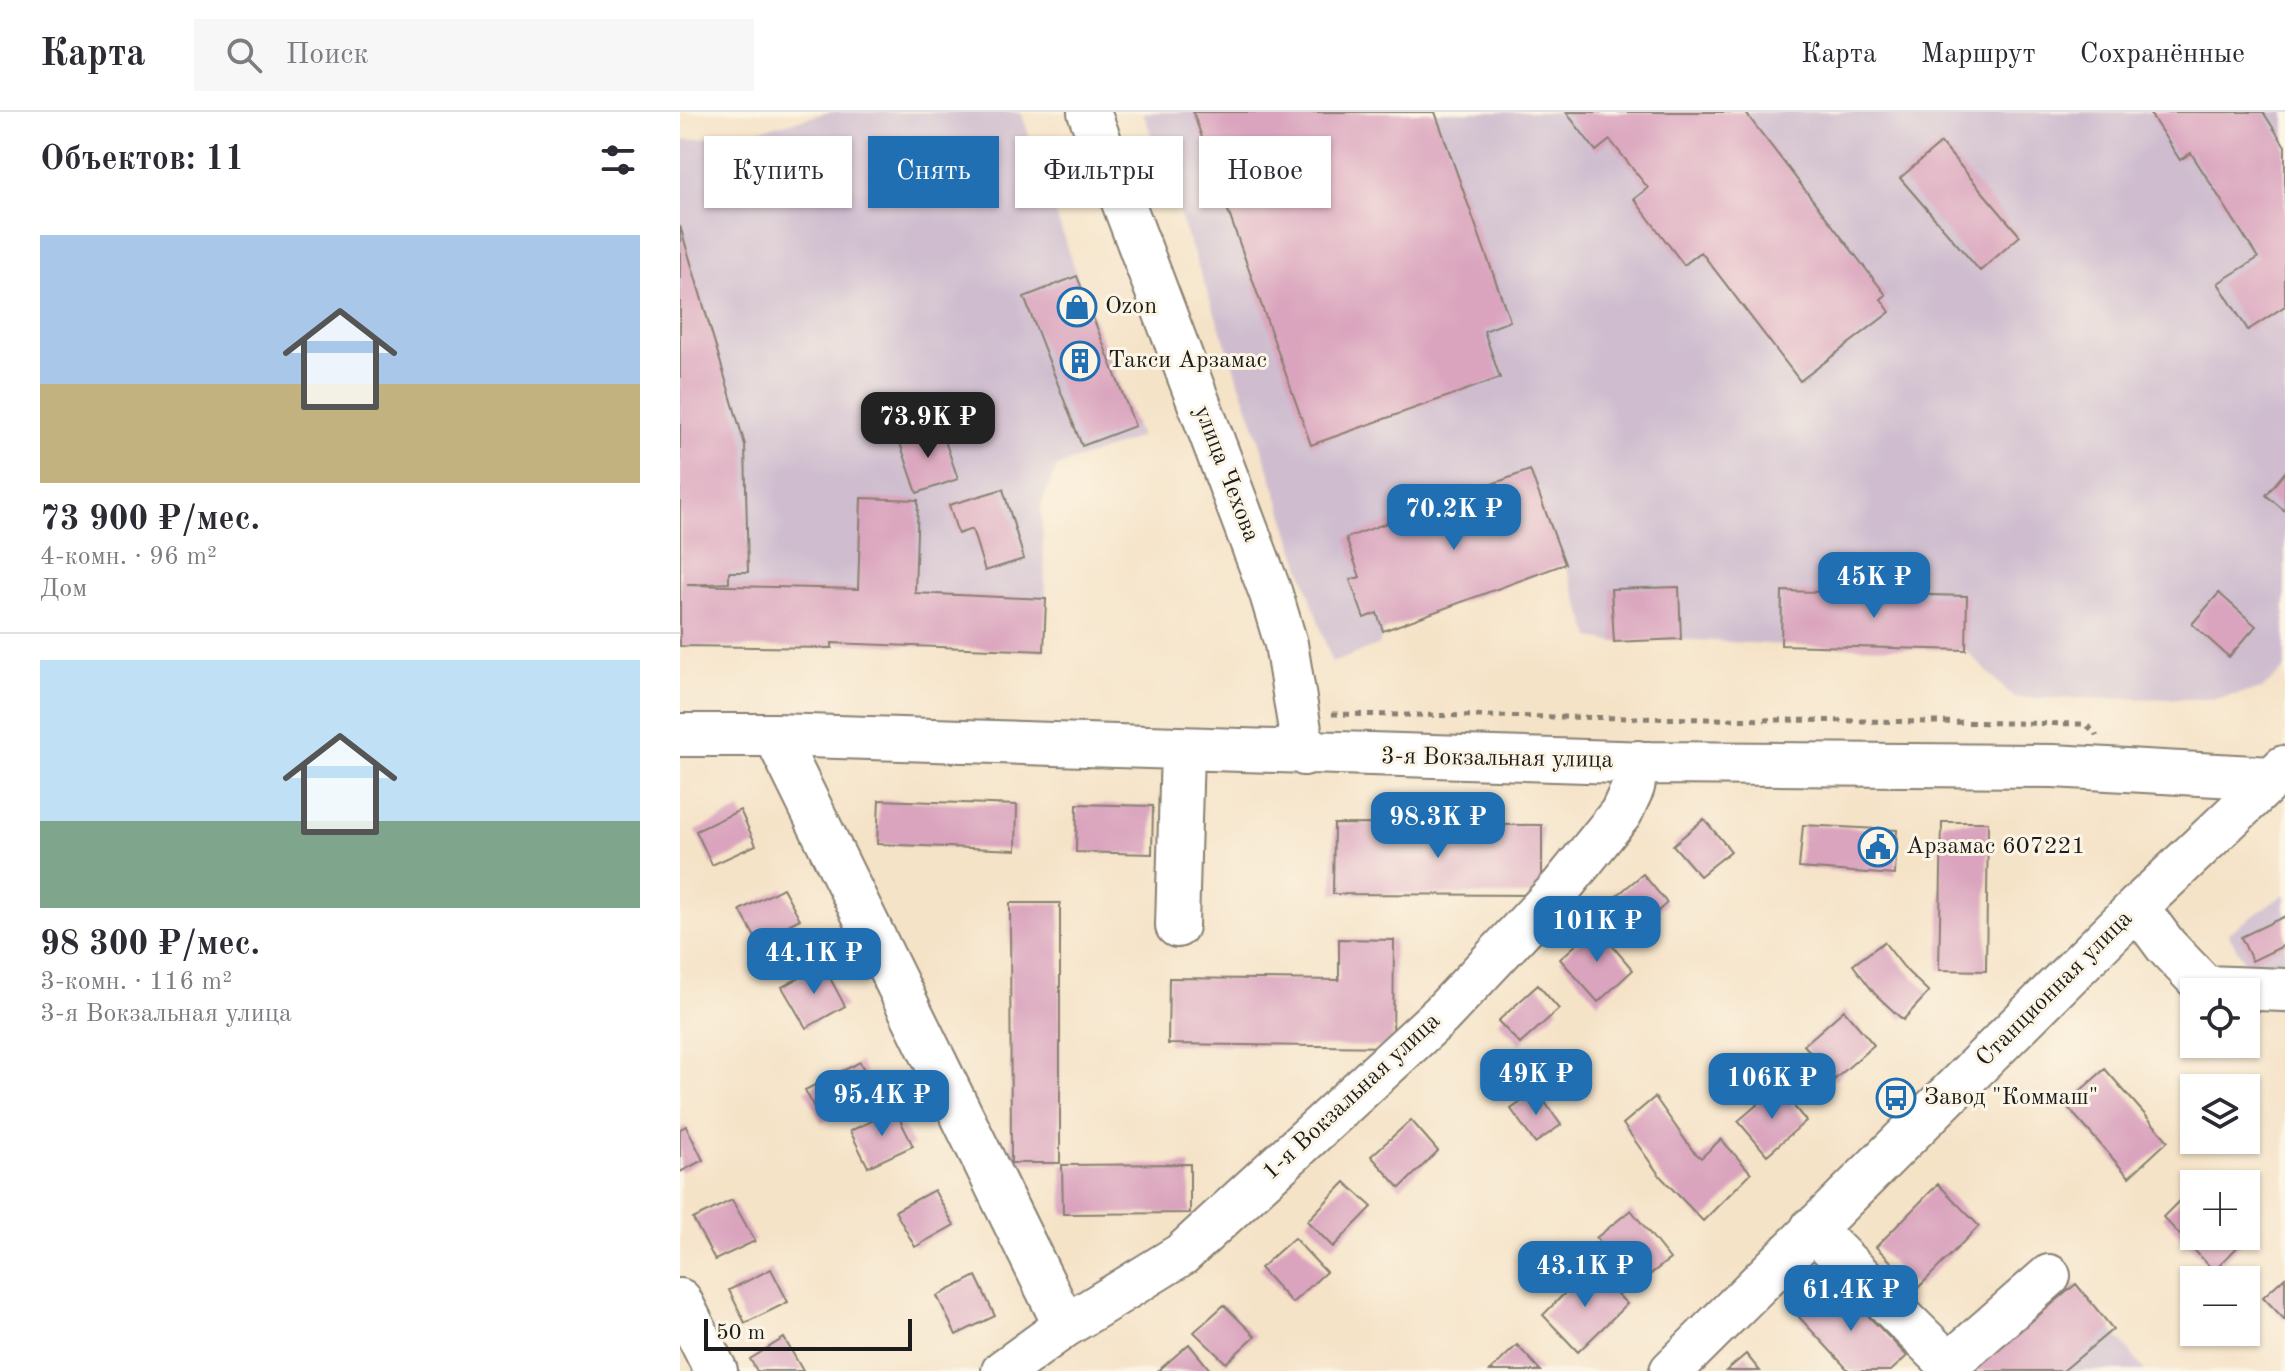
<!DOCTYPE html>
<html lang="ru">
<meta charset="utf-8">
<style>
:root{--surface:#fff;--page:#f7f7f7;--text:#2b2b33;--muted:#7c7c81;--line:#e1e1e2;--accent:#1f6fb2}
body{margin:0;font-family:"Old Standard TT",serif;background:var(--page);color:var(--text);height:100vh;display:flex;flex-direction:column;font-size:30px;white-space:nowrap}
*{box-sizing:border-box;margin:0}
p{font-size:26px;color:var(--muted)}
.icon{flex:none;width:44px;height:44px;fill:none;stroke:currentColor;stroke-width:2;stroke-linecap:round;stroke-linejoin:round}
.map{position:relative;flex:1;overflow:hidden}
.details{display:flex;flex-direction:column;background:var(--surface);width:680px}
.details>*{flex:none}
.hud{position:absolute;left:24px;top:24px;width:760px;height:72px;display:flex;gap:16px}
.tools{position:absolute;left:1500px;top:866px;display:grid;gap:16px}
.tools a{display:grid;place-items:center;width:80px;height:80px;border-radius:0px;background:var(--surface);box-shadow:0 2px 6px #0004;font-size:40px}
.scale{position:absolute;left:24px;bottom:20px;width:208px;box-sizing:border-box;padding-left:8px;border:4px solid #1c1c1c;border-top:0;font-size:22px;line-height:28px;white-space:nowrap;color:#1c1c1c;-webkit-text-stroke:6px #fcf5e5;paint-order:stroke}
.price{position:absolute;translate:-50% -68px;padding:0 18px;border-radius:16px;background:var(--accent);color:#fff;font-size:26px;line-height:52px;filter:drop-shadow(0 2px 4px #0008)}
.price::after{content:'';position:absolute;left:50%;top:48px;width:24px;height:18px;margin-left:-12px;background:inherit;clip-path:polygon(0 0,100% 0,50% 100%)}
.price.current{background:#222;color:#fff}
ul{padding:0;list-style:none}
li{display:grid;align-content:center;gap:16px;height:424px;padding:0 40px}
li+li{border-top:2px solid var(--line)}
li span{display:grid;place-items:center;height:248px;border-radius:0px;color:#555}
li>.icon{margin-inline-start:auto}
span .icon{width:144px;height:144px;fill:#fffc;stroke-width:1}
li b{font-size:34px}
h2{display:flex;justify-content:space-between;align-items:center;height:96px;padding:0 40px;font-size:34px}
.tag{padding:0 28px;border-radius:0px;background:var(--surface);box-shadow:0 2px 6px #0004;font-size:28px;line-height:72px}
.tag.current{background:var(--accent);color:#fff}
header{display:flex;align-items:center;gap:48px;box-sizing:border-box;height:112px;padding:0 40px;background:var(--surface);border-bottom:2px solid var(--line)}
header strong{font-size:38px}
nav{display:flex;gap:44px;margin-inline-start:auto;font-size:28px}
.search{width:560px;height:72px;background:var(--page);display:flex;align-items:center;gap:20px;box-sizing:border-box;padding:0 28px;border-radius:0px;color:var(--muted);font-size:30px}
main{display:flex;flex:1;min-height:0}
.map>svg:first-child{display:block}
</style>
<header>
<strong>Карта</strong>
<div class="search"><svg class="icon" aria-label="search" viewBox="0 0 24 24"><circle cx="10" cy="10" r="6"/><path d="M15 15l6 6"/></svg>Поиск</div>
<nav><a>Карта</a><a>Маршрут</a><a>Сохранённые</a></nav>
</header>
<main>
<section class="details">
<h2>Объектов: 11<svg class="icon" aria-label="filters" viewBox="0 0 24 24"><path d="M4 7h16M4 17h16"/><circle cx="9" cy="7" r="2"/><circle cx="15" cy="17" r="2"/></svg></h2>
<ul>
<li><span style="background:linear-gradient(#a9c7e8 60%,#c2b280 0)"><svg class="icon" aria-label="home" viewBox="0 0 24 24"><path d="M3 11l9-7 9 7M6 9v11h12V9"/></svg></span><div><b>73 900 ₽/мес.</b><p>4-комн. · 96 m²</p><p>Дом</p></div></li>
<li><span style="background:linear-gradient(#bfe0f5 65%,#7fa58c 0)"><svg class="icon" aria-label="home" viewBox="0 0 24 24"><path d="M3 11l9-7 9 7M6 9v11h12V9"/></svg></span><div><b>98 300 ₽/мес.</b><p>3-комн. · 116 m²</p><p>3-я Вокзальная улица</p></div></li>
</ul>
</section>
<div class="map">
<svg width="1605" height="1259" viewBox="0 0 1605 1259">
<rect width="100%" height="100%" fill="#fcf5e5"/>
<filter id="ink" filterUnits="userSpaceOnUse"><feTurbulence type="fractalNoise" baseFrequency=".0125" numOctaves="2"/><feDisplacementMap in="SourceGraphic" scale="16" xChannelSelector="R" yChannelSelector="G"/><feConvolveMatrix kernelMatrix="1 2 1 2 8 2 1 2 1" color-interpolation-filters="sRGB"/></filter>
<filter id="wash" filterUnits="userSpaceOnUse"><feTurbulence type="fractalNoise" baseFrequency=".006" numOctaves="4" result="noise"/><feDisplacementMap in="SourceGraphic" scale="32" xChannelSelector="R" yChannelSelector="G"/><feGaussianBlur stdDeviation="1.8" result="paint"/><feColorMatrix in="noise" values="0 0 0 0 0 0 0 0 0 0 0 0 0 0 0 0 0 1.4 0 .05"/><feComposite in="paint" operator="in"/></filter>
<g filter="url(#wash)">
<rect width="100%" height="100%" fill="#f5e3c8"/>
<path fill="#cfbdcf" d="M150,0H341L397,164L460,325L377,355L361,393L366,487L364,539L153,531L152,536L0,534V24L2,28L64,22Z
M463,0H1605V556L1583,577L1534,587L1334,586L1285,538L1101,533L1001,527L933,530L911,526L885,452L704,518L699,533L652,551L572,306Z
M1605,782V898L1591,896L1548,821Z
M1396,1172L1465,1259H1292Z"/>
<g id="blocks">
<path fill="#daa4be" d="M513,0H755L830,209L804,219L820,266L631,333Z
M886,0H1065L1206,183L1201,187L1210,200L1120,269L1021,140L1004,153L954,87L968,76L930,28L916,39Z
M1469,0H1583L1605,34V194L1568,218L1538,171L1578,146L1511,41L1500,48Z
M1261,31L1340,124L1300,159L1220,66Z
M0,114L65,333L68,460H49V471L7,473L178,477L181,386L238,388L235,481L366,487L364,539L152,531V536L0,534Z
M397,164L455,314L402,334L344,185Z
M260,314L278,367L237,381L219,328Z
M850,358L885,452L703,519L697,501L684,506L670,468L680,465L666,426Z
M1605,360V399L1586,383Z
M323,377L344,447L305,459L292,417L278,422L269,393Z
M999,475L1001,527L934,530L931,477Z
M1102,479L1287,484L1286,538L1101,533Z
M1539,481L1576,514L1549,545L1512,512Z
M199,688L337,693L336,738L197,732Z
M397,692L473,694L472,742L396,740Z
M60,698L76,733L32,753L16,719Z
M1024,707L1051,739L1020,764L993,733Z
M1262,710H1308L1306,859L1259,858Z
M654,712L862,713V783L653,782Z
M1123,713L1217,718L1215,763L1119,756Z
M963,762L987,791L960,815L934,786Z
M103,776L120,807L77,829L60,798Z
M330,791H380V1051H331Z
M1605,804V833L1572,849L1561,825Z
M916,815L953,858L918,890L880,847Z
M659,827L714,828L713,935L488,932L489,866L659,868Z
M1204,830L1226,858L1249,880L1223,908L1195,882L1173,853Z
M143,853L165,894L126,916L102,875Z
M858,873L879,897L840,932L818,909Z
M1164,898L1194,933L1154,968L1124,933Z
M180,950L196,983L142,1011L125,978Z
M1425,957L1488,1029L1449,1065L1385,992Z
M1098,975L1126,1009L1087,1043L1058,1009Z
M857,979L881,1013L855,1031L831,997Z
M975,985L1013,1039L1021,1046L1041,1027L1071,1061L1023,1109L980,1064L943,1012Z
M215,998L233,1034L188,1055L170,1019Z
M731,1008L758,1039L720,1076L691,1044Z
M6,1014L23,1048L0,1060V1017Z
M510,1052V1101L383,1102L382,1053Z
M665,1070L692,1095L653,1135L627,1109Z
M1258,1072L1299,1114L1238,1176L1196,1135Z
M1514,1074V1124H1566V1105L1576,1116L1534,1159L1483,1105Z
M254,1078L274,1113L235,1135L215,1099Z
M52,1088L75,1129L35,1148L13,1107Z
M951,1098L990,1147L955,1174L916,1126Z
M614,1126L646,1160L612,1191L580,1156Z
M911,1155L947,1192L898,1240L863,1203Z
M91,1157L108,1190L65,1211L49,1178Z
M296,1164L315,1204L276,1223L257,1184Z
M1605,1165V1208L1583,1185Z
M1156,1170L1227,1244L1211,1259H1169L1119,1205Z
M1396,1172L1433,1217L1383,1259H1292Z
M544,1193L575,1224L546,1251L514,1220Z
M104,1226L123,1259H77L70,1247Z
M509,1232L531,1259H478Z
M837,1233L861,1259H810Z
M1066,1242L1080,1259H1046Z"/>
</g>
</g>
<g filter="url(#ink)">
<use href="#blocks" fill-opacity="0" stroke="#888072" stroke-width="2"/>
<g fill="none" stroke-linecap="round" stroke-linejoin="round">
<g stroke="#888072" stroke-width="46">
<path id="minor" d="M409,0L591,482L606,532L624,642
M0,623H95L970,651L1373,654L1592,666
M95,623L385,1214
M1457,795L1486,834L1525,875L1605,878
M497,814L502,638
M1132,1116L1269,1252L1369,1164
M0,1188L36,1259
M323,1259L385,1214L502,1142L761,903L882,774L941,701L953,675L958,650
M991,1259L1457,795L1604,655"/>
</g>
<path stroke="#888072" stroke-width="5" stroke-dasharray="6 6" stroke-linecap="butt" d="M652,602L1405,612L1416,621V624"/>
<use href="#minor" stroke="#fff" stroke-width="42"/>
</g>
</g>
<defs>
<g id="shop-ring" transform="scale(2)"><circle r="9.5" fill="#fcf5e5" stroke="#1f6fb2" stroke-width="1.5"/><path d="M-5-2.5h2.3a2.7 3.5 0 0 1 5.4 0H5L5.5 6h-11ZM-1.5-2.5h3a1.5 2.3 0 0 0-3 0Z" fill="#1f6fb2"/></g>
<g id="building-ring" transform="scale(2)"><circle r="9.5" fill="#fcf5e5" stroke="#1f6fb2" stroke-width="1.5"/><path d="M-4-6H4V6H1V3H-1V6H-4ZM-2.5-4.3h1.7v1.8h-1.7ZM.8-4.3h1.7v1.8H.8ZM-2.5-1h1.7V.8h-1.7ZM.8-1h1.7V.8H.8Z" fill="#1f6fb2"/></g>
<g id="civic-ring" transform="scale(2)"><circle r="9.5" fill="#fcf5e5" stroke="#1f6fb2" stroke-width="1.5"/><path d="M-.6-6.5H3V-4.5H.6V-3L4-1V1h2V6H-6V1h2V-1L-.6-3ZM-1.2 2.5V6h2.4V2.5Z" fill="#1f6fb2"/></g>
<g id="bus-ring" transform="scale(2)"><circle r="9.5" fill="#fcf5e5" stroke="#1f6fb2" stroke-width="1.5"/><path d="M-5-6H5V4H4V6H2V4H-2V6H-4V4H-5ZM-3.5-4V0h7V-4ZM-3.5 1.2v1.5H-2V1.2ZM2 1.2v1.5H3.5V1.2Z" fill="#1f6fb2"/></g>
</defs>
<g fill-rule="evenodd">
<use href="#shop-ring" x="397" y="195"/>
<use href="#building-ring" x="400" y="249"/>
<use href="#civic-ring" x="1198" y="735"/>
<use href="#bus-ring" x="1216" y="986"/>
</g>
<g text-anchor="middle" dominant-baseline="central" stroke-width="6" stroke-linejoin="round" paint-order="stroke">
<g font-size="24" fill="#1c1c1c" stroke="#fcf5e5" text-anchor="start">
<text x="425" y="195">Ozon</text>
<text x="428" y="249">Такси Арзамас</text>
<text x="1226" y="735">Арзамас 607221</text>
<text x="1244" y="986">Завод "Коммаш"</text>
</g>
<g font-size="24" fill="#1c1c1c" stroke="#fcf5e5">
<text transform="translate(546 362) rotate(69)">улица Чехова</text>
<text transform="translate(817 647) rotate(1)">3-я Вокзальная улица</text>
<text transform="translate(1375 877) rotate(-45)">Станционная улица</text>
<text transform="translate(672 985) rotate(-43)">1-я Вокзальная улица</text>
</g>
</g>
</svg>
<div class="tools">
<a><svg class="icon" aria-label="locate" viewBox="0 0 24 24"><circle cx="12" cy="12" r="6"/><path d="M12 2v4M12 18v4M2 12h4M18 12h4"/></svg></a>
<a><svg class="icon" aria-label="layers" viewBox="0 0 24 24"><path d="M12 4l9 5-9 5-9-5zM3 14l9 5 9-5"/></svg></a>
<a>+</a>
<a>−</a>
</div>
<div class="scale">50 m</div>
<b class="price current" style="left:248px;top:348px">73.9K ₽</b>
<b class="price" style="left:774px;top:440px">70.2K ₽</b>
<b class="price" style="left:1194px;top:508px">45K ₽</b>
<b class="price" style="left:758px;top:748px">98.3K ₽</b>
<b class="price" style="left:917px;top:852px">101K ₽</b>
<b class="price" style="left:134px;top:884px">44.1K ₽</b>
<b class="price" style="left:856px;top:1005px">49K ₽</b>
<b class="price" style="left:1092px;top:1009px">106K ₽</b>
<b class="price" style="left:202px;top:1026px">95.4K ₽</b>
<b class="price" style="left:905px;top:1197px">43.1K ₽</b>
<b class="price" style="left:1171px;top:1221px">61.4K ₽</b>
<div class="hud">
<a class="tag">Купить</a>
<a class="tag current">Снять</a>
<a class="tag">Фильтры</a>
<a class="tag">Новое</a>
</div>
</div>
</main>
